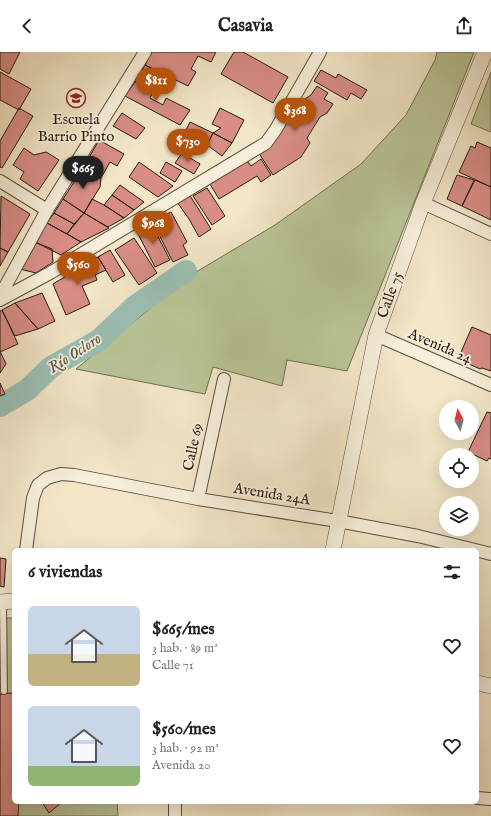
<!DOCTYPE html>
<html lang="es">
<meta charset="utf-8">
<style>
:root{--surface:#fff;--page:#f6f6f6;--text:#202124;--muted:#757577;--accent:#b45309}
body{margin:0;font-family:"IM FELL English",serif;background:var(--page);color:var(--text);height:100vh;display:flex;flex-direction:column;font-size:15px;white-space:nowrap}
*{box-sizing:border-box;margin:0}
p{font-size:13px;color:var(--muted)}
.icon{flex:none;width:22px;height:22px;fill:none;stroke:currentColor;stroke-width:2;stroke-linecap:round;stroke-linejoin:round}
.map{position:relative;flex:1;overflow:hidden}
.drawer{position:absolute;left:12px;top:496px;width:467px;height:256px;display:flex;flex-direction:column;background:var(--surface);border-radius:6px;box-shadow:0 4px 16px #0002}
.drawer>*{flex:none}
.needle{width:26px;rotate:353deg}
.tools{position:absolute;left:439px;top:348px;display:grid;gap:8px}
.tools a{display:grid;place-items:center;width:40px;height:40px;border-radius:50%;background:var(--surface);box-shadow:0 4px 16px #0002;font-size:20px}
.price{position:absolute;translate:-50% -34px;padding:0 9px;border-radius:14px;background:var(--accent);color:#fff;font-size:13px;line-height:26px;filter:drop-shadow(0 1px 2px #0008)}
.price::after{content:'';position:absolute;left:50%;top:24px;width:12px;height:9px;margin-left:-6px;background:inherit;clip-path:polygon(0 0,100% 0,50% 100%)}
.price.selected{background:#222;color:#fff}
ul{padding:0;list-style:none}
li{display:flex;align-items:center;gap:12px;height:100px;padding:0 16px}
li span{display:grid;place-items:center;flex:none;width:112px;height:80px;border-radius:6px;color:#555}
li>.icon{margin-inline-start:auto}
span .icon{width:48px;height:48px;fill:#fffc;stroke-width:1}
li b{font-size:17px}
h2{display:flex;justify-content:space-between;align-items:center;height:48px;padding:0 16px;font-size:17px}
header{display:flex;justify-content:space-between;align-items:center;height:52px;padding:0 16px;background:var(--surface);font-size:18px;font-weight:700}
.map>svg:first-child{display:block}
</style>
<header><svg class="icon" aria-label="back" viewBox="0 0 24 24"><path d="M15 5l-7 7 7 7"/></svg>Casavia<svg class="icon" aria-label="share" viewBox="0 0 24 24"><path d="M12 15V3M7 8l5-5 5 5M5 13v7h14v-7"/></svg></header>
<div class="map">
<svg width="491" height="764" viewBox="0 0 491 764">
<rect width="100%" height="100%" fill="#f2e6c7"/>
<filter id="stains"><feTurbulence type="fractalNoise" baseFrequency=".005" numOctaves="4"/><feColorMatrix values="0 0 0 0 .2 0 0 0 0 .09 0 0 0 0 .02 0 0 0 .5 -.17"/></filter>
<radialGradient id="worn" r=".72"><stop offset=".6" stop-color="#630" stop-opacity="0"/><stop offset="1" stop-color="#630" stop-opacity=".3"/></radialGradient>
<path fill="#b9c597" stroke="#717054" d="M437,0H474L347,319L287,308L282,334L213,315L205,342L76,317L191,223L275,173L361,112L406,63L435,8Z
M491,20V80L471,72Z
M0,566H14V750H117L118,764H0Z"/>
<g fill="none" stroke-linecap="round" stroke-linejoin="round">
<path stroke="#9bc0b5" stroke-width="22" d="M0,354L27,338L51,315L99,288L135,254L186,219"/>
</g>
<path fill="#d88d85" stroke="#291b11" d="M0,0H20L9,22L0,17Z
M152,0H216L211,10L198,4L191,17L196,20L188,34L145,13Z
M234,0H243L288,25L273,51L221,22Z
M145,13L175,28L168,41L138,26Z
M321,18L336,26L338,22L367,38L361,47L351,41L347,48L314,29Z
M0,20L31,37L19,58L0,48Z
M138,26L156,34L150,46L163,53L166,46L190,58L180,73L125,44Z
M317,34L328,41L324,47L333,52L327,61L320,65L307,86L310,91L301,105L273,123L258,100L297,52L311,43Z
M19,56L33,64L2,116L0,115V89Z
M220,56L244,68L232,91L213,81L221,76L212,72Z
M122,61L145,76L136,87L113,74Z
M190,70L213,81L207,93L184,82Z
M213,81L232,91L222,104L207,93Z
M99,88L124,102L117,114L110,110L101,126L83,116Z
M477,90L491,96V135L459,120L471,94L475,96Z
M24,96L34,103L46,100L59,108L38,139L20,127L24,120L13,113Z
M182,101L200,112L194,122L175,111Z
M261,107L271,123L261,130L257,124L219,147L210,132L247,109L251,114Z
M139,110L173,134L158,145L129,125Z
M166,110L182,119L175,130L160,121Z
M83,116L101,126L100,135L84,161L63,147Z
M457,123L474,128L462,154L447,147Z
M475,128L491,135V168L462,154Z
M120,133L144,150L134,158L112,143Z
M207,136L225,164L212,173L193,144Z
M189,142L211,177L199,185L189,167L177,150Z
M112,143L134,158L124,166L104,153Z
M1,144L30,162L8,200L0,196Z
M63,147L84,161L74,172L54,161Z
M92,147L104,153L124,166L108,175L84,161Z
M171,160L187,190L183,193L188,203L173,210L152,169Z
M54,161L74,172L67,182L47,171Z
M84,161L109,176L81,190L67,182Z
M47,171L67,182L81,190L61,203L35,190Z
M151,171L170,208L155,215L136,178Z
M134,186L157,221L139,233L115,198Z
M35,190L52,197L53,210L36,221L20,217Z
M0,196L8,200L0,214Z
M110,198L125,223L113,230L98,205Z
M98,205L106,218L95,223L97,228L82,234L90,252L66,263L53,232Z
M42,241L55,269L38,277L15,251Z
M15,251L38,277L15,284L2,258Z
M2,258L18,292L0,300V259Z
M472,275L491,283V319L482,316L480,317L458,307Z
M0,299L6,312L0,321Z
M0,331L5,342L0,344Z
M487,360L491,361V407L489,406L487,409L468,400Z
M0,506L6,507L4,535L0,534Z
M11,641L14,642V750H19L18,764H0V642Z
M42,750H62L49,761Z"/>
<g fill="none" stroke-linecap="round" stroke-linejoin="round">
<g stroke="#5b4e3e" stroke-width="8">
<path id="service" d="M3,550L4,639"/>
</g>
<g stroke="#5b4e3e" stroke-width="14">
<path id="minor" d="M0,129L47,158
M423,151L491,182
M0,244L47,158L145,0
M0,248L50,221L266,91L276,77L320,0
M376,283L491,333
M198,447L224,327
M26,498L33,446L38,433L47,426L61,422L74,423L198,447L338,469L418,484L491,502
M477,746L491,747
M175,750V764"/>
</g>
<g stroke="#5b4e3e" stroke-width="16">
<path id="tertiary" d="M333,498L376,283L423,151L485,0
M0,550L14,549
M477,631L491,634"/>
</g>
<use href="#service" stroke="#f7efdb" stroke-width="6"/>
<use href="#minor" stroke="#f7efdb" stroke-width="12"/>
<use href="#tertiary" stroke="#f7efdb" stroke-width="15"/>
</g>
<defs>
<g id="school-ring" transform="scale(1)"><circle r="9.5" fill="#f7efdb" stroke="#8f2418" stroke-width="1.5"/><path d="M0-5L7-2L0 1L-7-2ZM-4 1L0 2.5L4 1V4Q0 6-4 4Z" fill="#8f2418"/></g>
</defs>
<g fill-rule="evenodd">
<use href="#school-ring" x="76" y="46"/>
</g>
<g text-anchor="middle" dominant-baseline="central" stroke-width="3.5" stroke-linejoin="round" paint-order="stroke">
<g font-size="15" fill="#291b11" stroke="#f7efdb">
<text x="76" y="67">Escuela<tspan x="76" dy="17">Barrio Pinto</tspan></text>
</g>
<g font-size="15" fill="#291b11" stroke="#f7efdb">
<text transform="translate(390 243) rotate(-70)">Calle 75</text>
<text transform="translate(440 294) rotate(23)">Avenida 24</text>
<text transform="translate(193 395) rotate(-78)">Calle 69</text>
<text transform="translate(272 442) rotate(9)">Avenida 24A</text>
</g>
<g font-size="16" font-style="italic" fill="#51554a" stroke="#f7efdb">
<text transform="translate(75 302) rotate(-33)">Río Ocloro</text>
</g>
</g>
<rect width="100%" height="100%" filter="url(#stains)"/>
<rect width="100%" height="100%" fill="url(#worn)"/>
</svg>
<div class="tools">
<a><svg class="needle" viewBox="-14 -14 28 28"><path d="M0-13l5 13h-10z" fill="#e53935"/><path d="M0 13l5-13h-10z" fill="#757577"/></svg></a>
<a><svg class="icon" aria-label="locate" viewBox="0 0 24 24"><circle cx="12" cy="12" r="6"/><path d="M12 2v4M12 18v4M2 12h4M18 12h4"/></svg></a>
<a><svg class="icon" aria-label="layers" viewBox="0 0 24 24"><path d="M12 4l9 5-9 5-9-5zM3 14l9 5 9-5"/></svg></a>
</div>
<b class="price" style="left:156px;top:50px">$811</b>
<b class="price" style="left:295px;top:80px">$368</b>
<b class="price" style="left:188px;top:111px">$730</b>
<b class="price selected" style="left:83px;top:138px">$665</b>
<b class="price" style="left:153px;top:193px">$968</b>
<b class="price" style="left:78px;top:234px">$560</b>
<section class="drawer">
<h2>6 viviendas<svg class="icon" aria-label="filters" viewBox="0 0 24 24"><path d="M4 7h16M4 17h16"/><circle cx="9" cy="7" r="2"/><circle cx="15" cy="17" r="2"/></svg></h2>
<ul>
<li><span style="background:linear-gradient(#c9d6e8 60%,#c2b280 0)"><svg class="icon" aria-label="home" viewBox="0 0 24 24"><path d="M3 11l9-7 9 7M6 9v11h12V9"/></svg></span><div><b>$665/mes</b><p>3 hab. · 89 m²</p><p>Calle 71</p></div><svg class="icon" aria-label="heart" viewBox="0 0 24 24"><path d="M12 20l-8-8c-3-5 5-10 8-4 3-6 11-1 8 4z"/></svg></li>
<li><span style="background:linear-gradient(#c9d6e8 75%,#8fb573 0)"><svg class="icon" aria-label="home" viewBox="0 0 24 24"><path d="M3 11l9-7 9 7M6 9v11h12V9"/></svg></span><div><b>$560/mes</b><p>3 hab. · 92 m²</p><p>Avenida 20</p></div><svg class="icon" aria-label="heart" viewBox="0 0 24 24"><path d="M12 20l-8-8c-3-5 5-10 8-4 3-6 11-1 8 4z"/></svg></li>
</ul>
</section>
</div>
